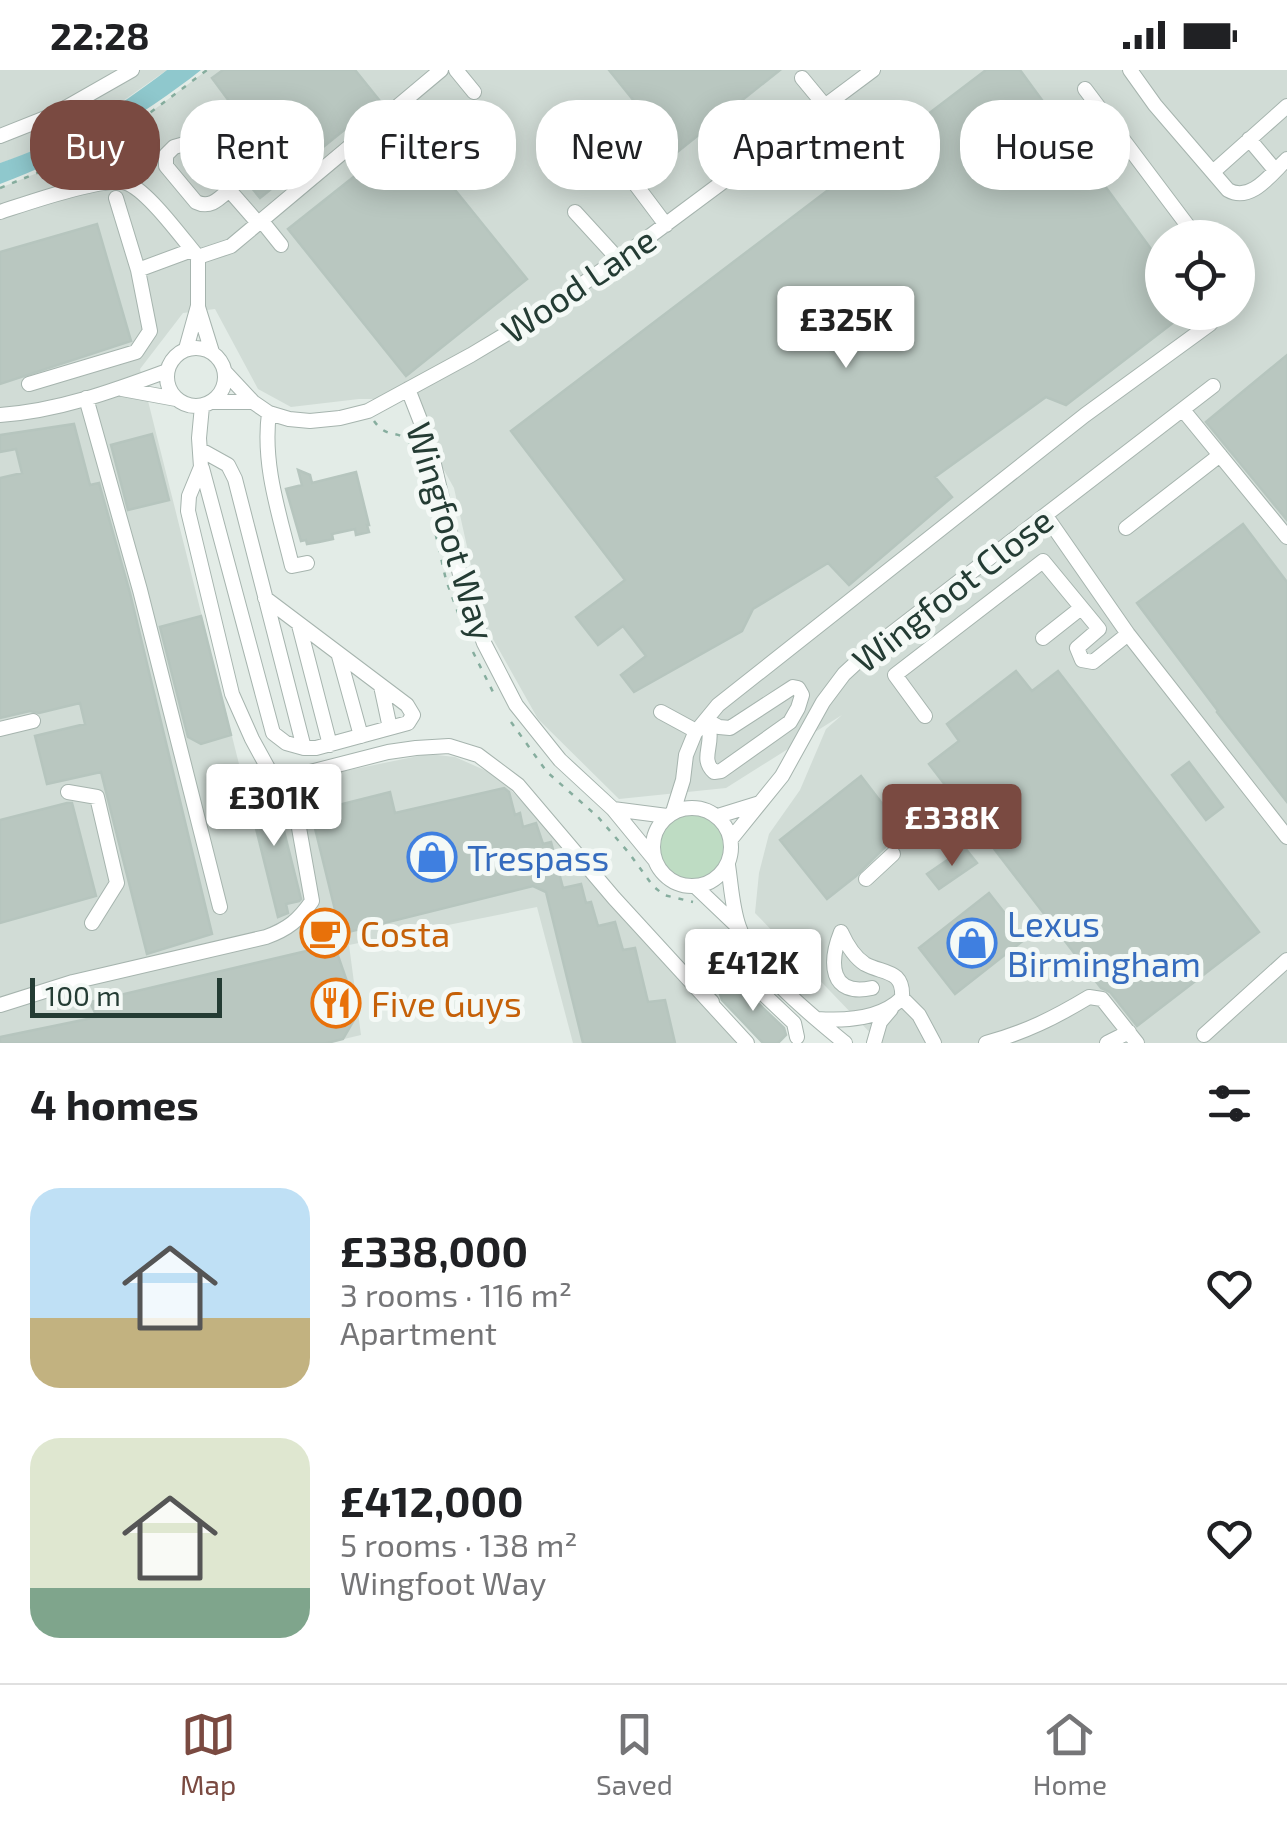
<!DOCTYPE html>
<meta charset="utf-8">
<style>
:root{--surface:#fff;--page:#f6f6f6;--text:#202124;--muted:#757577;--line:#e0e0e0;--accent:#7a4a41}
body{margin:0;font-family:"Exo 2",sans-serif;background:var(--page);color:var(--text);height:100vh;display:flex;flex-direction:column;font-size:38px;white-space:nowrap}
*{box-sizing:border-box;margin:0}
p{font-size:32px;color:var(--muted)}
.icon{flex:none;width:55px;height:55px;fill:none;stroke:currentColor;stroke-width:2;stroke-linecap:round;stroke-linejoin:round}
.map{position:relative;height:973px;overflow:hidden}
.details{display:flex;flex-direction:column;background:var(--surface);flex:1}
.details>*{flex:none}
.guide{position:absolute;left:30px;top:30px;width:1228px;height:90px;display:flex;gap:20px}
.controls{position:absolute;left:1145px;top:150px;display:grid;gap:20px}
.controls a{display:grid;place-items:center;width:110px;height:110px;border-radius:50%;background:var(--surface);box-shadow:0 5px 25px #0003;font-size:50px}
.scale{position:absolute;left:30px;bottom:25px;width:192px;box-sizing:border-box;padding-left:10px;border:5px solid #243c34;border-top:0;font-size:28px;line-height:35px;white-space:nowrap;color:#243c34;-webkit-text-stroke:8px #f4f9f6;paint-order:stroke}
.price{position:absolute;translate:-50% -85px;padding:0 22px;border-radius:10px;background:#fff;color:#222;font-size:32px;line-height:65px;filter:drop-shadow(0 2px 5px #0008)}
.price::after{content:'';position:absolute;left:50%;top:60px;width:30px;height:22px;margin-left:-15px;background:inherit;clip-path:polygon(0 0,100% 0,50% 100%)}
.price.active{background:var(--accent);color:#fff}
ul{padding:0;list-style:none}
li{display:flex;align-items:center;gap:30px;height:250px;padding:0 30px}
li span{display:grid;place-items:center;flex:none;width:280px;height:200px;border-radius:30px;color:#555}
li>.icon{margin-inline-start:auto}
span .icon{width:120px;height:120px;fill:#fffc;stroke-width:1}
li b{font-size:42px}
h2{display:flex;justify-content:space-between;align-items:center;height:120px;padding:0 30px;font-size:42px}
.pill{padding:0 35px;border-radius:40px;background:var(--surface);box-shadow:0 5px 25px #0003;font-size:35px;line-height:90px}
.pill.active{background:var(--accent);color:#fff}
.status{display:flex;justify-content:space-between;align-items:center;height:70px;padding:0 50px;background:var(--surface);direction:ltr}
.status svg{height:28px;fill:currentColor}
.menu{display:flex;justify-content:space-around;align-items:center;height:140px;border-top:2px solid var(--line);background:var(--surface);font-size:28px;color:var(--muted)}
.menu a{display:grid;justify-items:center;gap:5px}
.menu .active{color:var(--accent)}
.map>svg:first-child{display:block}
</style>
<div class="status"><b>22:28</b><svg viewBox="0 0 49 12"><path d="M0 12V9h3v3zM5 12V6h3v6zM10 12V3h3v9zM15 12V0h3v12zM26 1h20v11H26zM47 4h2v5h-2z"/></svg></div>
<div class="map">
<svg width="1287" height="973" viewBox="0 0 1287 973">
<rect width="100%" height="100%" fill="#e3ece7"/>
<path fill="#d1dcd6" fill-rule="evenodd" d="M0,0H167L110,40L65,65L23,86L0,93Z
M207,0H1287V973H880L755,843L759,803L769,764L800,720L826,659L842,645L726,718L619,729L538,649L484,553L454,418L404,329H359L291,337L258,319L215,239L183,243L140,299L252,746L247,721L428,684L455,687L498,706L744,973H573L537,837L349,875L361,965L327,973H0V118L57,95L143,48ZM1162,168H1238V242H1162Z"/>
<path fill="#bedcc3" d="M659 777a34 34 0 1 1 68 0a34 34 0 1 1-68 0Z"/>
<path fill="#8fc8cd" d="M167,0H201C140,48 73,87 0,114V93C61,73 117,39 167,0Z"/>
<path fill="#b9c7c0" stroke="#b6c5be" stroke-width="2.5" d="M223,0H355L380,31L260,128L200,55L229,31L212,8Z
M609,0H780L676,83Z
M986,0H1020L1162,194V242H1187L1066,335L1046,327L935,407L952,427L849,515L828,493L753,539L742,561L634,622L621,605L646,586L623,556L598,575L576,547L625,510L511,361Z
M409,63L527,209L406,306L288,159Z
M97,154L131,271L0,314V182Z
M1287,285V450L1206,352Z
M74,354L90,415L99,413L130,523L212,864L147,884L101,702L47,714L35,666L85,654L80,633L39,643L30,641L0,648V408L22,403L16,379L0,382V365Z
M152,364L169,430L128,440L111,375Z
M298,400L310,405L312,413L356,402L369,455H367L369,462L356,465L355,459L332,464L333,469L319,472L307,474L306,470L301,471L286,419L302,415Z
M1243,454L1287,512V732L1217,642L1218,641L1137,533Z
M201,546L231,665L201,674L188,667L160,557Z
M1016,601L1032,621L1058,601L1259,862L1137,956L1110,922L1101,918L929,694L959,671L947,654Z
M1189,692L1223,737L1206,750L1172,705Z
M861,706L907,766L897,774L886,776L856,806L827,829L780,770Z
M266,717L277,733L301,829L299,831L286,834L288,843L278,847L247,722Z
M504,718L509,722L515,745L520,743L523,757L536,753L543,774L551,772L563,818L581,814L586,833L591,832L598,856L615,852L623,880L635,878L648,932L665,930L675,973H583L546,822L533,816L340,864L336,880L358,943L343,969L327,973H0V967L97,947L90,932L315,879L311,863L319,849L336,844L311,742L390,722L395,743Z
M67,733H72L96,826L0,853V750Z
M965,778L977,793L939,819L927,804Z
M989,823L1025,869L955,924L919,878Z
M734,910L784,958L786,965L778,973H763L722,930L720,924Z"/>
<g fill="none" stroke-linecap="round" stroke-linejoin="round">
<g stroke="#a6b4ae" stroke-width="16">
<path id="minor" d="M456,0L474,22
M1130,0L1155,35L1228,120C1251,133 1271,104 1287,89
M802,8L826,37
M1085,19L1197,168
M0,66L53,45L132,0
M1249,69L1275,100
M624,99L666,155
M1213,102L1287,36
M229,120C219,129 210,139 196,132L166,96V85L174,77L188,73L258,153
M116,128L138,200L192,180
M0,142C25,134 108,104 129,114C150,124 182,168 198,187
M575,142L618,189
M261,150L281,175
M198,237L212,282
M167 307a29 29 0 1 1 58 0a29 29 0 1 1-58 0Z
M186,279L198,236V187L231,176L441,0
M225,302L253,332L269,343L289,349L310,351L340,348L368,341L471,285L541,243L638,175L873,0
M29,314L136,282L150,261L138,200
M122,319L176,329
M408,319L429,373L462,513L484,573L516,635L560,690L613,739L654,789
M86,328L140,520L220,837
M212,332H253
M1183,340L1287,467
M269,343C262,395 280,446 292,496L307,493
M0,345C58,341 113,321 167,301
M201,380L228,395L235,409L304,678H316L408,653L413,645L407,635L265,528
M202,398L273,663L286,673L304,678
M1046,446L1128,564L1287,767
M1126,458L1220,385
M299,555L330,675
M1043,568L1081,538
M339,586L361,666
M381,616L390,658
M793,617L798,618L802,625L798,638L790,652L721,701L714,702C698,687 717,674 706,650L719,657L730,658Z
M661,642L696,661
M925,646L895,605L1043,491L1099,559L1077,578L1082,590L1093,592L1128,564
M0,659L33,651
M275,711L388,682L416,678L449,676L478,685L518,715L614,828L747,973
M68,722L97,727L117,813L92,853
M653 777a39 39 0 1 1 78 0a39 39 0 1 1-78 0Z
M613,739L667,746
M673,742L683,710L686,685L695,663L718,635L1085,345L1210,254L1219,242
M718,746L760,733
M731,769L782,706L823,632L844,604L870,580L1213,316
M728,795C731,814 732,838 739,857C753,899 811,945 845,973
M866,809L893,784
M696,817L738,857
M841,862C829,892 829,927 872,918
M902,928L919,945L934,973
M712,932L706,926L708,921L731,898H736L794,953L797,967
M0,935L73,912L266,867C288,859 299,850 312,831L296,741L275,711L252,669L232,624L188,441L189,426L201,397L199,368L202,336
M817,949C845,951 881,949 902,928C904,899 883,904 865,894C854,887 846,873 841,862
M1204,965L1287,890
M874,973L880,952L891,939
M986,973C1026,962 1054,948 1089,927L1102,929L1137,973
M1107,973L1129,962"/>
</g>
<path stroke="#86ad9e" stroke-width="2.5" stroke-dasharray="5 8" stroke-linecap="butt" d="M0,118L57,95L143,48L207,0
M374,351C391,375 403,351 418,388
M430,439L446,510L468,570
M473,582L494,624
M511,652L547,702L598,747L629,783L653,816L664,825L693,832"/>
<use href="#minor" stroke="#fff" stroke-width="14"/>
</g>
<defs>
<g id="shop-ring" transform="scale(2.5)"><circle r="9.5" fill="#f4f9f6" stroke="#3f7fe0" stroke-width="1.5"/><path d="M-5-2.5h2.3a2.7 3.5 0 0 1 5.4 0H5L5.5 6h-11ZM-1.5-2.5h3a1.5 2.3 0 0 0-3 0Z" fill="#3f7fe0"/></g>
<g id="cafe-ring" transform="scale(2.5)"><circle r="9.5" fill="#f4f9f6" stroke="#e8710a" stroke-width="1.5"/><path d="M-5.5-4.5H6V0H3Q3 3.5 0 3.5H-2.5Q-5.5 3.5-5.5 0ZM3-3.2v2h1.7v-2ZM-6 4.5H4V6H-6Z" fill="#e8710a"/></g>
<g id="restaurant-ring" transform="scale(2.5)"><circle r="9.5" fill="#f4f9f6" stroke="#e8710a" stroke-width="1.5"/><path d="M-5-6h1v4h1v-4h1v4h1v-4h1v5L-1.5 .5V6h-2V.5L-5-1ZM5-6V6H3V1.5H1.5Q1.5-4 5-6Z" fill="#e8710a"/></g>
</defs>
<g fill-rule="evenodd">
<use href="#shop-ring" x="432" y="787"/>
<use href="#cafe-ring" x="325" y="863"/>
<use href="#shop-ring" x="972" y="873"/>
<use href="#restaurant-ring" x="336" y="933"/>
</g>
<g text-anchor="middle" dominant-baseline="central" stroke-width="10" stroke-linejoin="round" paint-order="stroke">
<g font-size="35" fill="#243c34" stroke="#f4f9f6">
<text transform="translate(578 214) rotate(-34)">Wood Lane</text>
<text transform="translate(452 461) rotate(73)">Wingfoot Way</text>
<text transform="translate(952 519) rotate(-38)">Wingfoot Close</text>
</g>
<g font-size="35" fill="#366cbe" stroke="#f4f9f6" text-anchor="start">
<text x="467" y="787">Trespass</text>
<text x="1007" y="853">Lexus<tspan x="1007" dy="40">Birmingham</tspan></text>
</g>
<g font-size="35" fill="#c56008" stroke="#f4f9f6" text-anchor="start">
<text x="360" y="863">Costa</text>
<text x="371" y="933">Five Guys</text>
</g>
</g>
</svg>
<div class="controls">
<a><svg class="icon" aria-label="locate" viewBox="0 0 24 24"><circle cx="12" cy="12" r="6"/><path d="M12 2v4M12 18v4M2 12h4M18 12h4"/></svg></a>
</div>
<div class="scale">100 m</div>
<b class="price" style="left:846px;top:301px">£325K</b>
<b class="price" style="left:274px;top:779px">£301K</b>
<b class="price active" style="left:952px;top:799px">£338K</b>
<b class="price" style="left:753px;top:944px">£412K</b>
<div class="guide">
<a class="pill active">Buy</a>
<a class="pill">Rent</a>
<a class="pill">Filters</a>
<a class="pill">New</a>
<a class="pill">Apartment</a>
<a class="pill">House</a>
</div>
</div>
<section class="details">
<h2>4 homes<svg class="icon" aria-label="filters" viewBox="0 0 24 24"><path d="M4 7h16M4 17h16"/><circle cx="9" cy="7" r="2"/><circle cx="15" cy="17" r="2"/></svg></h2>
<ul>
<li><span style="background:linear-gradient(#bfe0f5 65%,#c2b280 0)"><svg class="icon" aria-label="home" viewBox="0 0 24 24"><path d="M3 11l9-7 9 7M6 9v11h12V9"/></svg></span><div><b>£338,000</b><p>3 rooms · 116 m²</p><p>Apartment</p></div><svg class="icon" aria-label="heart" viewBox="0 0 24 24"><path d="M12 20l-8-8c-3-5 5-10 8-4 3-6 11-1 8 4z"/></svg></li>
<li><span style="background:linear-gradient(#dfe7d0 75%,#7fa58c 0)"><svg class="icon" aria-label="home" viewBox="0 0 24 24"><path d="M3 11l9-7 9 7M6 9v11h12V9"/></svg></span><div><b>£412,000</b><p>5 rooms · 138 m²</p><p>Wingfoot Way</p></div><svg class="icon" aria-label="heart" viewBox="0 0 24 24"><path d="M12 20l-8-8c-3-5 5-10 8-4 3-6 11-1 8 4z"/></svg></li>
</ul>
</section>
<nav class="menu">
<a class="active"><svg class="icon" aria-label="map" viewBox="0 0 24 24"><path d="M3 6l6-2 6 2 6-2v14l-6 2-6-2-6 2zM9 4v14M15 6v14"/></svg>Map</a>
<a><svg class="icon" aria-label="saved" viewBox="0 0 24 24"><path d="M7 4h10v16l-5-4-5 4z"/></svg>Saved</a>
<a><svg class="icon" aria-label="home" viewBox="0 0 24 24"><path d="M3 11l9-7 9 7M6 9v11h12V9"/></svg>Home</a>
</nav>
